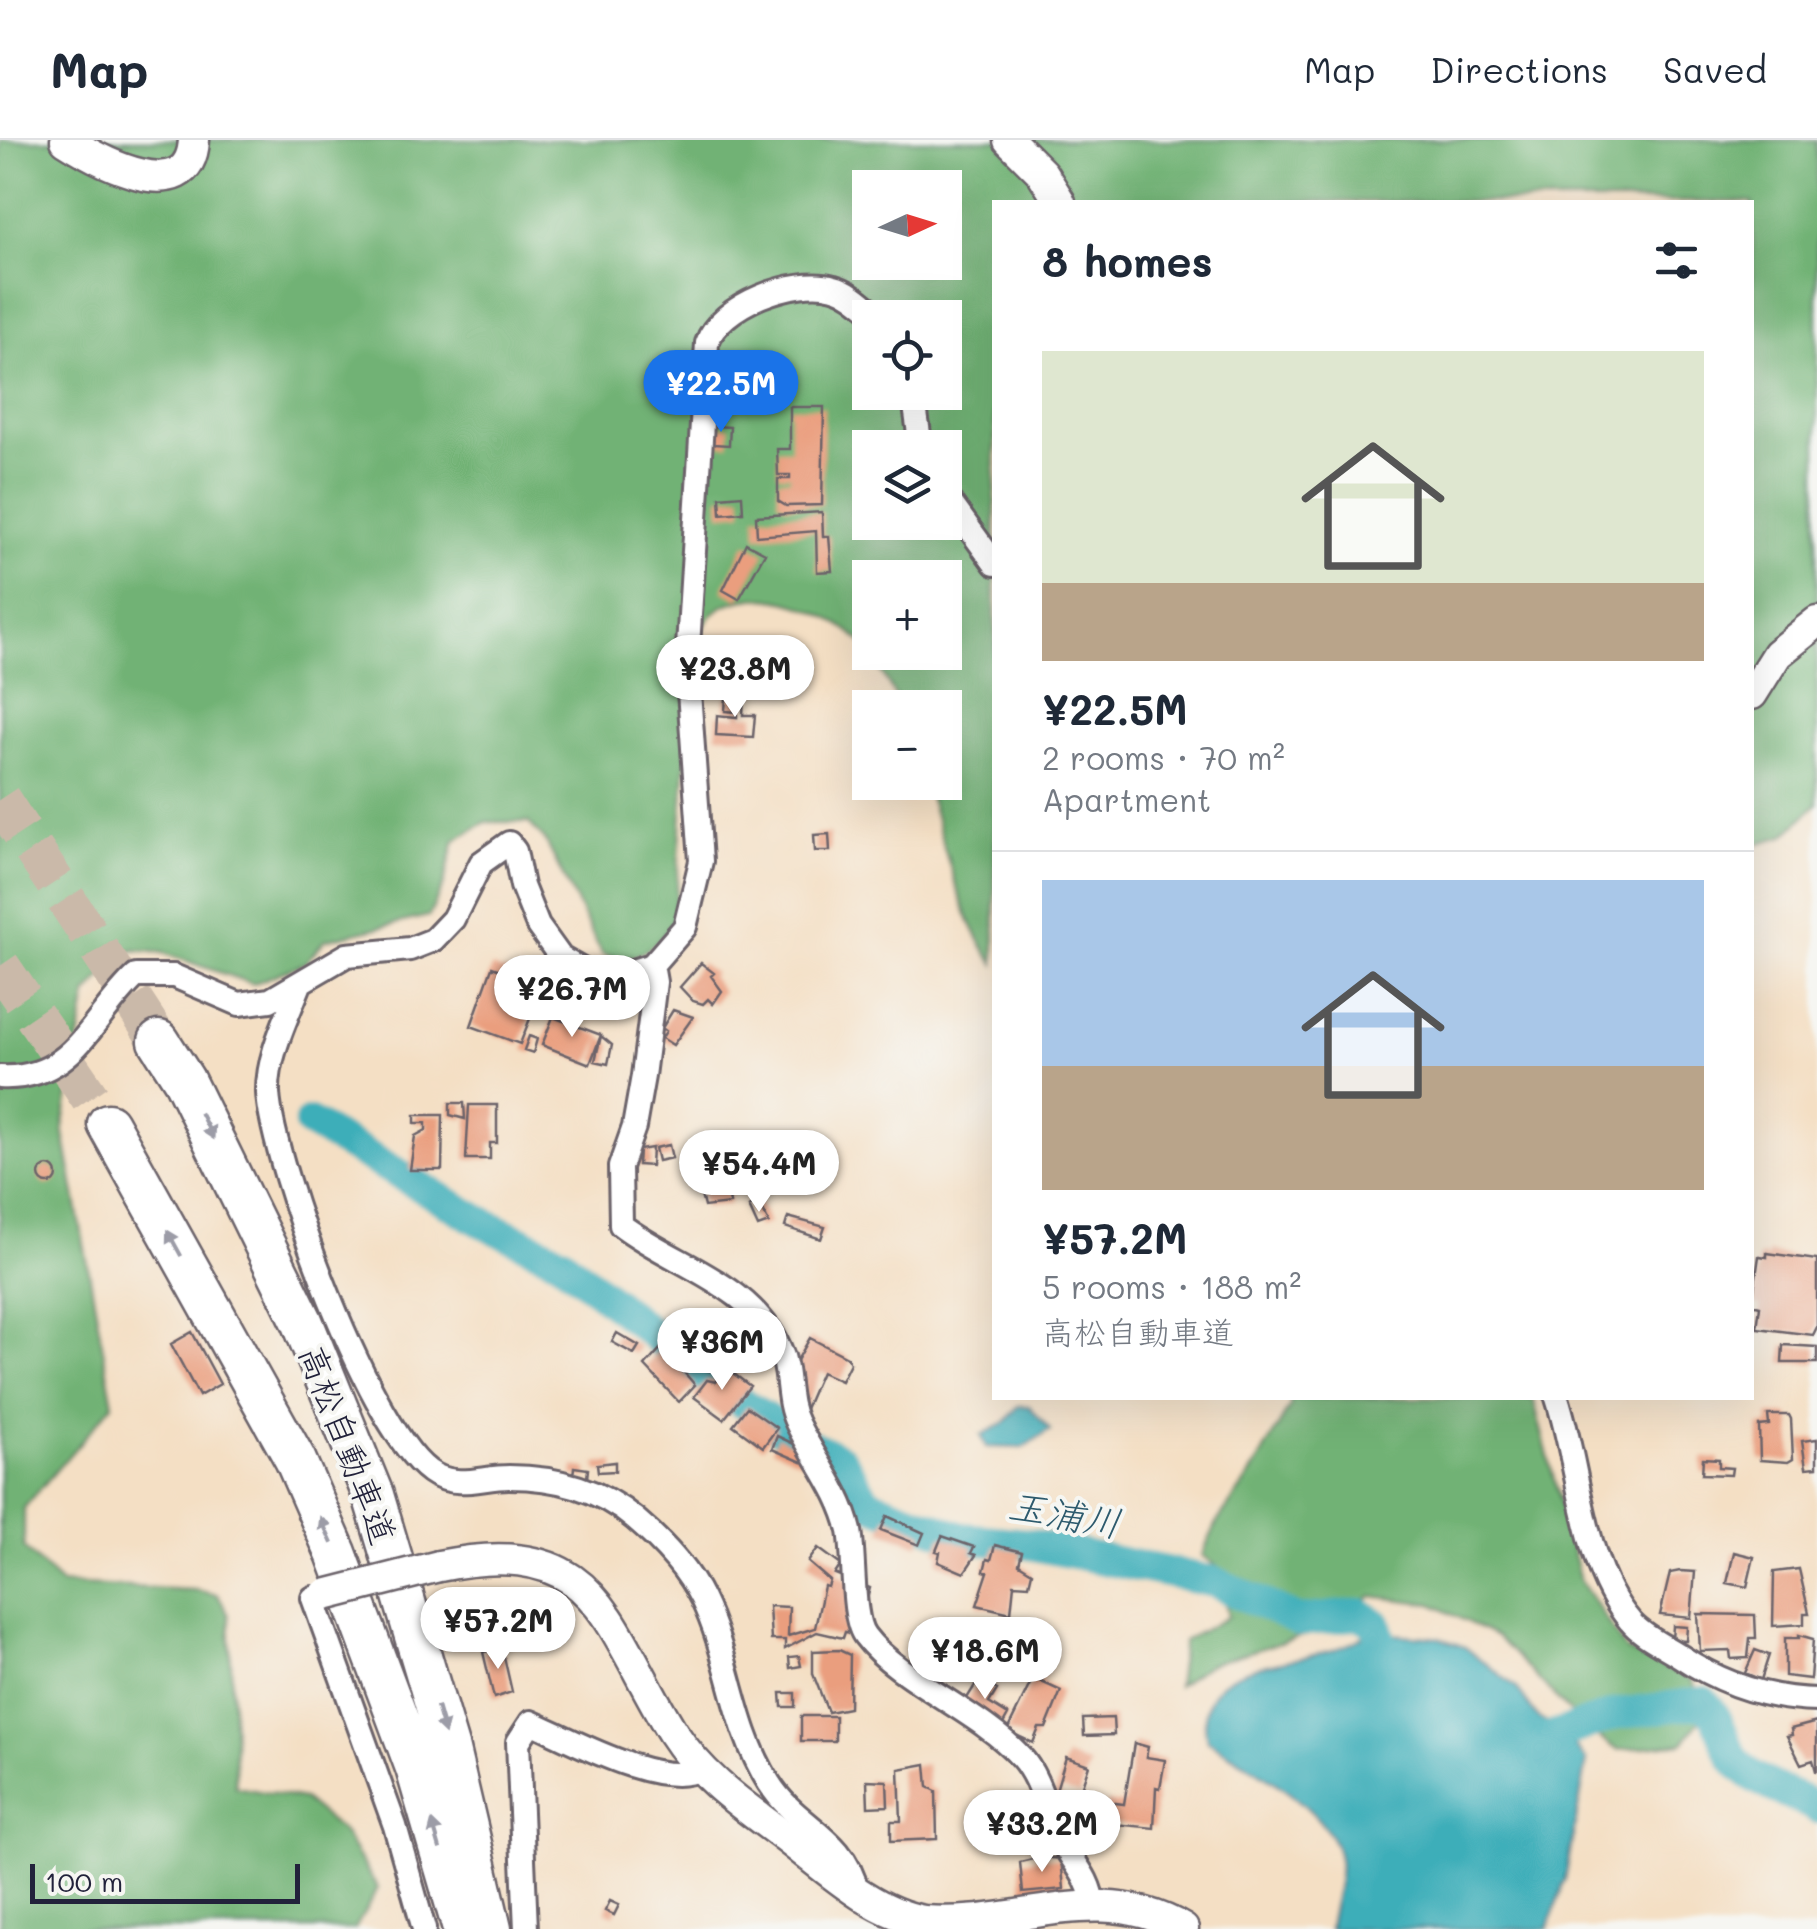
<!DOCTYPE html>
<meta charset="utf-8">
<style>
:root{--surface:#fff;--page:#f6f6f7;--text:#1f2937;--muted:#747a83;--line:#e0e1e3;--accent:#1a73e8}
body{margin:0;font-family:Mali,"Klee One",sans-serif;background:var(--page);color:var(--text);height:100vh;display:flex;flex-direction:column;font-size:38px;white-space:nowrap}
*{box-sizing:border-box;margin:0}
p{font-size:32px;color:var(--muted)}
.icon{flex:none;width:55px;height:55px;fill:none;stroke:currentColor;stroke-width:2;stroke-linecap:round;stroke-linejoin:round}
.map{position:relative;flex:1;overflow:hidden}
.sheet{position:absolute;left:992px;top:60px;width:762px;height:1200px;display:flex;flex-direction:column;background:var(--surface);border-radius:0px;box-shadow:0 10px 40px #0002}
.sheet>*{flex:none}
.needle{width:65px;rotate:86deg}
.buttons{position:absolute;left:852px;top:30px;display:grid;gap:20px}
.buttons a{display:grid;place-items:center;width:110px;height:110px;border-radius:0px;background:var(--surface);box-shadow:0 10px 40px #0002;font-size:50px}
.scale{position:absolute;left:30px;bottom:25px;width:270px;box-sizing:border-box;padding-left:10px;border:5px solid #22223b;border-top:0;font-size:28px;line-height:35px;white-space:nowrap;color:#22223b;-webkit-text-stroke:8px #f6f6f2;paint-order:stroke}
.price{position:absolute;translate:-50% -85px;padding:0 22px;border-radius:35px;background:#fff;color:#222;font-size:32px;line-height:65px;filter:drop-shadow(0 2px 5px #0008)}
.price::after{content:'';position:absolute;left:50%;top:60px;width:30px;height:22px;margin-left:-15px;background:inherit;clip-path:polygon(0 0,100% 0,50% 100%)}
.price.selected{background:var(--accent);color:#fff}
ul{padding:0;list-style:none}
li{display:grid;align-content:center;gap:20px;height:530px;padding:0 50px}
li+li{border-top:2px solid var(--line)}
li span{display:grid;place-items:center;height:310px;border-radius:0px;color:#555}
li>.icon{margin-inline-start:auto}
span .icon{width:180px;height:180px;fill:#fffc;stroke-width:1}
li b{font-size:42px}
h2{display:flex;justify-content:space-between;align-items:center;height:120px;padding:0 50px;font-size:42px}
header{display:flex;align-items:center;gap:60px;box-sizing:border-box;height:140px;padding:0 50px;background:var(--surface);border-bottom:2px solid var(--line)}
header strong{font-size:48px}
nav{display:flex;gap:55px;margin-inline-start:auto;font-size:35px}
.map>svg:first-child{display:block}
</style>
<header>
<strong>Map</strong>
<nav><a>Map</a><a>Directions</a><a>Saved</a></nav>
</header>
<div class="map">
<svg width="1817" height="1789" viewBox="0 0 1817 1789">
<rect width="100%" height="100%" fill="#f6f6f2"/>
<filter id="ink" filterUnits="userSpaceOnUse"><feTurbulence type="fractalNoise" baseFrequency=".01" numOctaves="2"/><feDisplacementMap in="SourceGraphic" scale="20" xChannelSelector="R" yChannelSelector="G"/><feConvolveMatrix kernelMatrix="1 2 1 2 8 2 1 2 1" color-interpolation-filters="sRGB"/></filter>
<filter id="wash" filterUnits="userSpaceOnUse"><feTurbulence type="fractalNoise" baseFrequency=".0048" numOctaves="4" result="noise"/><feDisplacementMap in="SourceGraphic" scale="40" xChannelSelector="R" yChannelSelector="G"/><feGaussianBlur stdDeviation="2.25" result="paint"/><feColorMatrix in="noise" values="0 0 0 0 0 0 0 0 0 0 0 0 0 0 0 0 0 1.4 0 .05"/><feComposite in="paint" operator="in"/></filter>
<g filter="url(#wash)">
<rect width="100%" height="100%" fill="#f4dfc4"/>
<path fill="#71b275" stroke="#4a6a58" stroke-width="2.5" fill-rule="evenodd" d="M0,0H1817V664L1784,696L1753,705L1752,62H995V824C959,780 943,697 925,643L945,642V568L901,567L871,513L945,512V438H870V511C842,476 759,437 716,471C702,482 698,504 693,520L675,774C666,800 650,810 625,821L602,814L545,700L528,682H486L455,700L443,747L429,776L325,800L305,823L253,844L163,813L134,810L118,819L87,855L63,988L113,1264L24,1368V1408L61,1444L196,1450L218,1455L229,1475L236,1647L303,1659L342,1691L378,1748L355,1789H0ZM870,48H945V122H870ZM870,178H945V252H870ZM870,308H945V382H870Z
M1289,1258H1533L1580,1440L1626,1510L1692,1540L1706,1571L1683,1603L1618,1610L1587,1590L1498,1498L1432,1464L1371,1456L1337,1486L1209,1524L1177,1546L1183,1501L1228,1477L1222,1430L1202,1415L1218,1381L1249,1337L1291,1264Z"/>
<path fill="#3eaeb9" stroke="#30687a" stroke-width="2.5" d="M1018,1266H1029L1050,1290L1023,1308L987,1307L981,1295L1005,1283Z
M1377,1485L1389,1494L1440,1498L1465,1507L1516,1547L1538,1578L1565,1593L1587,1621L1565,1739L1548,1789H1329C1331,1767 1342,1740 1339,1719C1331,1667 1247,1626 1207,1600C1186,1500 1328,1539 1377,1485Z"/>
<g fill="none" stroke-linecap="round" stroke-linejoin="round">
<path stroke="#3eaeb9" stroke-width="32" d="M310,983L480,1081L562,1121L716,1245L801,1302L840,1319L867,1362L962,1398L1029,1404L1215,1442L1299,1481L1361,1474L1377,1485L1387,1523
M1524,1594L1547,1599L1617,1574L1704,1562C1721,1579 1722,1598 1734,1618C1750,1643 1792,1653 1817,1668"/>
</g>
<g id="blocks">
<path fill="#ea9e7e" d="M790,267H824L822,365L786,366L778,361V339H790V335H778L777,309H790Z
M713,286L730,287L729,305L713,304Z
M742,355L743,372L721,374L720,357Z
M822,372L823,396H829L832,431L817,432L816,391L757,396L756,376Z
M746,403L765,413L739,459L723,450Z
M726,557L744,558L743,575H755L753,597L716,595L717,575L737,577V572L725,571Z
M829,694L830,711H815L814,695Z
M701,823L714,833L711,836L722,851L713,864L708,859L703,864L693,861L680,847Z
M492,827L531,841L527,855L538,858L520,904L471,886Z
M673,870L693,877L673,905L662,898L666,891L662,888Z
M553,877L601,895L590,924L542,905Z
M529,896L537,899L533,913L524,910Z
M601,896L612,905L608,924L595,921Z
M450,963H464L465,979L450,975Z
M469,965H497V1003H490V1019H466Z
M415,975H443L442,1030H410L415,996L426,990V983H415Z
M669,1005L672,1018L658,1021L655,1008Z
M652,1008L651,1026L638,1025L639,1010Z
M724,1020L730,1064L704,1067L697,1039H700L698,1023Z
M39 1035a9 9 0 1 1 18 0a9 9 0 1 1-18 0Z
M759,1062L769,1083L758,1087L749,1067Z
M788,1077L825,1087L821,1099L785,1087Z
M1767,1113L1817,1120V1187L1813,1195L1757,1188L1760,1166L1752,1164L1759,1116L1767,1117Z
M192,1192L220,1244L199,1256L171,1204Z
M617,1193L639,1206L634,1214L612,1202Z
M810,1198L847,1217L850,1223L841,1241L821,1232L804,1271L783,1245Z
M1783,1205L1817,1207V1223H1782Z
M662,1207L695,1245L679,1262L645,1226Z
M700 1220a11 11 0 1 1 22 0a11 11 0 1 1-22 0Z
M726,1228L750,1246L724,1279L694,1257L707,1240L716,1242Z
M747,1267L777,1288L763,1307L733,1285Z
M1768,1275H1789L1791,1279L1793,1319L1788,1322L1760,1320L1759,1286L1769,1285Z
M777,1296L807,1310L802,1322L772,1309Z
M1817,1299V1327L1806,1328L1802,1301Z
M1703,1318L1719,1319V1327L1732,1328L1731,1335L1702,1334Z
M615,1322V1331L598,1332L597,1324Z
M574,1327L588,1329L587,1338L573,1336Z
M887,1376L924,1393L919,1405L881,1390Z
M942,1396L974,1407L971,1413L976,1415L964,1433L938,1422L940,1412L936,1411Z
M995,1405L1022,1412L1019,1424L1032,1432L1029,1445L1014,1444L1011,1473L977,1465L988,1432L984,1431L987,1419L991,1420Z
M818,1408L841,1425L835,1434L870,1448L858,1494L845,1492L843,1498L817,1492L785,1509V1500H771L769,1466L789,1467L788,1496L815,1488L824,1446L828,1447L830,1441L808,1422Z
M1734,1412L1754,1417L1747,1447L1727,1443Z
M1799,1429L1809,1473H1804V1484L1773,1486L1774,1432Z
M1680,1431L1695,1432L1691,1478L1660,1475L1670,1433Z
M1698,1474L1755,1475L1756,1498H1750L1748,1518L1731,1519L1730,1510L1700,1511Z
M1673,1486L1687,1487L1686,1501L1672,1500Z
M1799,1495L1813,1499L1810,1539L1785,1536V1498H1799Z
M1000,1500L1014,1507L1007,1519L994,1513Z
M502,1508L512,1552L494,1558L483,1512Z
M1021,1509L1050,1523L1042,1540L1012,1532Z
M839,1510L850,1515L849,1568L828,1572L813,1534V1511Z
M1755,1510L1769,1515L1761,1540L1745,1533Z
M799,1516L801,1526L790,1528L789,1517Z
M1033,1538L1061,1551L1046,1588H1039L1033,1603L1007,1591Z
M979,1539L997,1550L989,1563L1008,1575L1002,1586L964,1563Z
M781,1553H795V1567H782Z
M801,1576H835V1601H801Z
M1113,1578L1114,1595L1084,1596L1083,1579Z
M1817,1582V1631H1816L1813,1620L1801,1624L1787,1596L1792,1595L1791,1589Z
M1134,1603L1148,1607L1146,1617L1165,1620L1160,1648L1156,1647L1154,1688L1104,1683L1107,1662L1124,1664Z
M1066,1617L1089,1625L1079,1655L1062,1650L1060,1658L1080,1681L1071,1686L1054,1657Z
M926,1624L928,1647L936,1651L937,1699L891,1701V1681H901L899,1629Z
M867,1640L887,1641L888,1666L868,1667Z
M1081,1678L1103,1681L1101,1697L1079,1695Z
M1041,1717L1061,1719L1064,1749L1023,1753L1020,1722Z
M610,1761L619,1765L614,1775L605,1771Z"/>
</g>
</g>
<g filter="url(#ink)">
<use href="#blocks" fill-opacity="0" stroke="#6c646b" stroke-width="2.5"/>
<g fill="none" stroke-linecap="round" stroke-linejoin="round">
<path stroke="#cab9a9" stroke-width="40" stroke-dasharray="40 20" stroke-linecap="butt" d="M0,659L159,901
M0,826L108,984"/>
<g stroke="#6c646b" stroke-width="28">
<path id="street" d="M913,252L921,308
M945,355L995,424
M652,825L655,842L643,936L634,987L620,1027L621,1085C675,1126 750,1142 780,1209C791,1232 785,1259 797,1283C814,1319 841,1351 850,1391C855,1416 851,1479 865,1496C898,1540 979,1571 1021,1617C1041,1639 1046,1674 1060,1699C1073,1722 1091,1739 1093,1766
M300,844C287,878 267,916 268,953C272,1024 373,1302 435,1335C460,1348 482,1337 509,1337C556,1337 598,1348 635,1379C661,1401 687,1428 702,1459C731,1519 732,1584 769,1643C797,1688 844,1695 857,1751
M0,937C74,941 90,879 136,836H174L239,864L270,860L347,815L410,809L433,800L453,779L481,723L509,703L515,711L522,746L538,786L561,818L589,834L609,838L652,825L685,787L701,721L687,523L707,203C719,165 795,136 834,147C851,151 866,167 880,178
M1557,1258C1580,1328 1582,1425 1630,1481C1642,1496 1665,1506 1680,1516C1722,1544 1767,1559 1817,1560
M313,1458L395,1686L424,1789
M526,1789L518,1602L531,1582C570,1599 661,1650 699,1629"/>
</g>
<g stroke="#6c646b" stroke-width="35">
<path id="secondary" d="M66,0C96,19 190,72 194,0
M1009,0L1042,33L1060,62
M1752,554L1777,514L1817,482
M439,1426C600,1393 605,1484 673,1593C700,1635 738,1662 777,1691C821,1723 869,1772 924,1781C1014,1789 1098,1739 1183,1789"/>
</g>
<g stroke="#6c646b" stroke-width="45">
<path id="highway" d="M159,901L184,940L302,1181L373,1355L449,1610L491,1789
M108,984L295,1319L336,1413L416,1628L463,1789"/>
</g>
<use href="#street" stroke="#fff" stroke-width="22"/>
<use href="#secondary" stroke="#fff" stroke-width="30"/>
<use href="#highway" stroke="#fff" stroke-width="40"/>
<g stroke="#6c646b" stroke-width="35" stroke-linecap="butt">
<path id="secondary-bridge" d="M325,1455L439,1426"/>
</g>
<use href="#secondary-bridge" stroke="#fff" stroke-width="30"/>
</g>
<defs><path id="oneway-solid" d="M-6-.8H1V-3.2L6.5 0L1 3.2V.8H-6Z" transform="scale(2.5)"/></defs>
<g fill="#9c9ca7">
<use href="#oneway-solid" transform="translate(207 986) rotate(63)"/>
<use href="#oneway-solid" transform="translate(174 1103) rotate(-119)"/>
<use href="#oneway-solid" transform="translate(326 1390) rotate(-114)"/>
<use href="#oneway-solid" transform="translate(441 1580) rotate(74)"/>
<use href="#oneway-solid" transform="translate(436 1695) rotate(-106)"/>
</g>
</g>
<g text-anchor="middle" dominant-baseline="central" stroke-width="8" stroke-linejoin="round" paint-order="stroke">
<g font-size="35" fill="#22223b" stroke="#f6f6f2">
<text transform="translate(349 1304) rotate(69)">高松自動車道</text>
</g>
<g font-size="38" font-style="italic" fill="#2d5a6d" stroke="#f6f6f2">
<text transform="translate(1065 1373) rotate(10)">玉浦川</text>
</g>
</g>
</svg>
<div class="buttons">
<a><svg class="needle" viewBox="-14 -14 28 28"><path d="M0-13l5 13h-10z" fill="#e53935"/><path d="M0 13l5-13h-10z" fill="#747a83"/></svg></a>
<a><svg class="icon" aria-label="locate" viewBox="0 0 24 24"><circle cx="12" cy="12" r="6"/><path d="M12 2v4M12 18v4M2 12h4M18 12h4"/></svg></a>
<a><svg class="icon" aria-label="layers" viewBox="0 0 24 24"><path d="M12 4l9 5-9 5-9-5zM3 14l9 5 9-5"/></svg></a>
<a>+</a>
<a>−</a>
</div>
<div class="scale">100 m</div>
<b class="price selected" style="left:721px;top:295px">¥22.5M</b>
<b class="price" style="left:735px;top:580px">¥23.8M</b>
<b class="price" style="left:572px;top:900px">¥26.7M</b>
<b class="price" style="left:759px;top:1075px">¥54.4M</b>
<b class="price" style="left:722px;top:1253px">¥36M</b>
<b class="price" style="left:498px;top:1532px">¥57.2M</b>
<b class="price" style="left:985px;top:1562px">¥18.6M</b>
<b class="price" style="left:1042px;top:1735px">¥33.2M</b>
<section class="sheet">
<h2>8 homes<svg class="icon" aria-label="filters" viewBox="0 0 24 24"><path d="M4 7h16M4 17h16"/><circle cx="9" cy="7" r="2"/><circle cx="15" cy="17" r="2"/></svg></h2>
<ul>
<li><span style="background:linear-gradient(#dfe7d0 75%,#b9a48a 0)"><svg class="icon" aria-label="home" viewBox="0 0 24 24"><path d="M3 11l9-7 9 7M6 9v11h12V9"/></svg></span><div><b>¥22.5M</b><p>2 rooms · 70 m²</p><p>Apartment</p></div></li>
<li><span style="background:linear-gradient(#a9c7e8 60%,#b9a48a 0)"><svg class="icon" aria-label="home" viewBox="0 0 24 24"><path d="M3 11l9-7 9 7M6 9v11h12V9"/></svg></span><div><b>¥57.2M</b><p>5 rooms · 188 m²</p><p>高松自動車道</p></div></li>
</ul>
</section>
</div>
